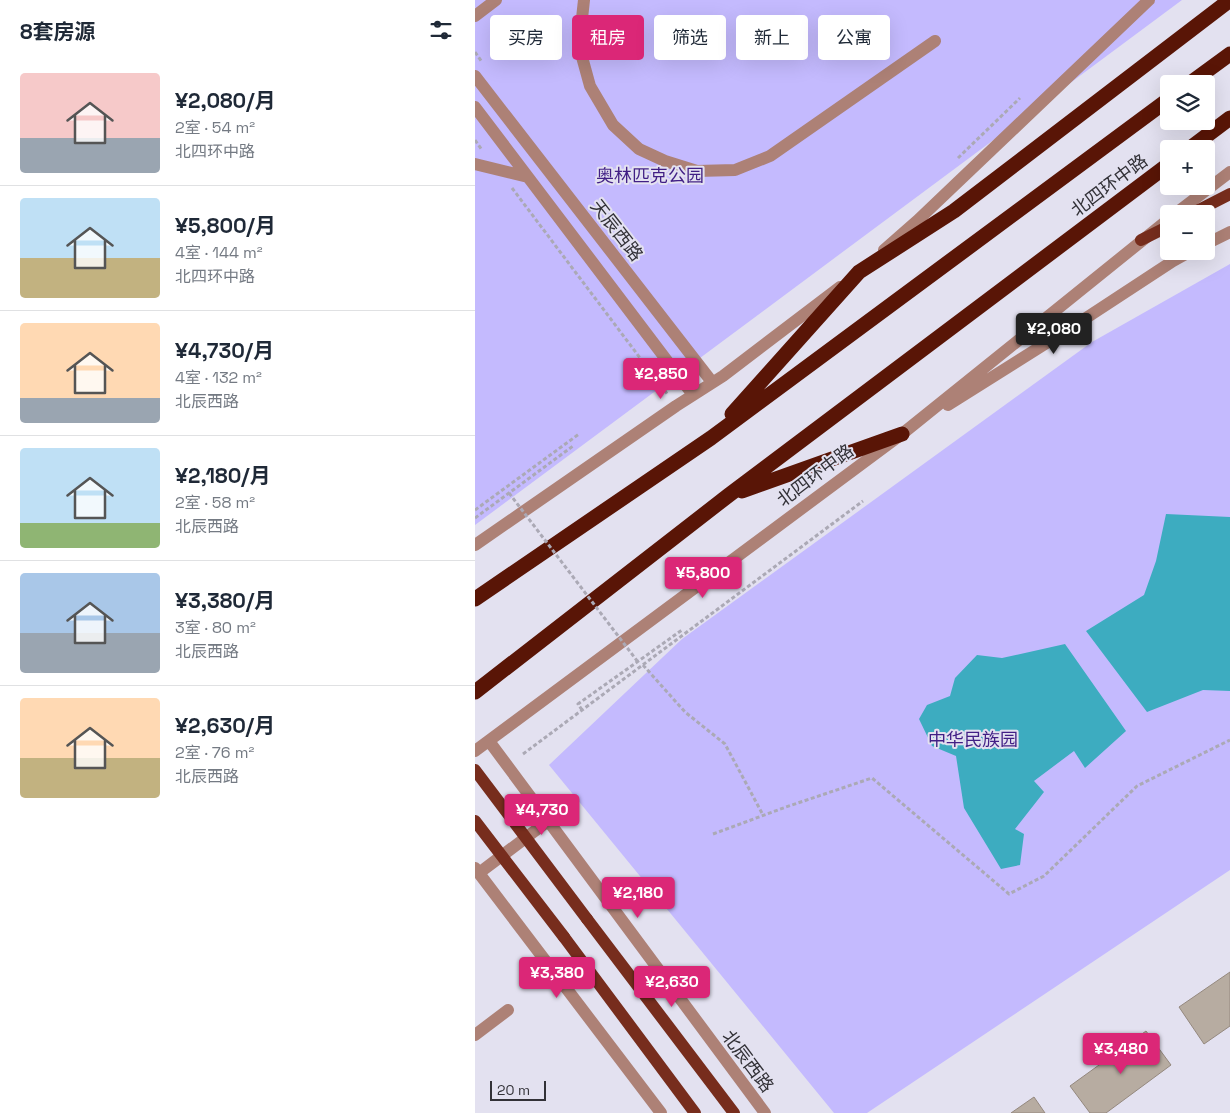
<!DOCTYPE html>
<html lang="zh">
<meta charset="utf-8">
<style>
:root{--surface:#fff;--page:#f6f6f7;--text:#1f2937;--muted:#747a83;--line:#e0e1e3;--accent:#db2777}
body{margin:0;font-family:"Space Grotesk","Noto Sans SC",sans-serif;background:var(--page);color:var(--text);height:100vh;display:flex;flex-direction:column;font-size:19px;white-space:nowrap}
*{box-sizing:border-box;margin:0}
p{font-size:16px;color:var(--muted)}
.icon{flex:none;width:28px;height:28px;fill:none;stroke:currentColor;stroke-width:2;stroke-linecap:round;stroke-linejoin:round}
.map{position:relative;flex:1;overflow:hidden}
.drawer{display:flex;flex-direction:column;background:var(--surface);width:475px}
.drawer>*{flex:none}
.guide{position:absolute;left:15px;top:15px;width:475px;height:45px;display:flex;gap:10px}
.controls{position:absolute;left:685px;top:75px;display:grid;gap:10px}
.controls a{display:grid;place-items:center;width:55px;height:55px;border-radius:5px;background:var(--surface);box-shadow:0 5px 20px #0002;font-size:25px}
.scale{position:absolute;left:15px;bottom:12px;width:56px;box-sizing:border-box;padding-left:5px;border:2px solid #323137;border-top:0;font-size:14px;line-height:18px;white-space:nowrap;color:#323137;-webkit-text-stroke:4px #e3e1f0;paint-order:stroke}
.price{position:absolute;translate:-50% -42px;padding:0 11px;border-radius:5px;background:var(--accent);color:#fff;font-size:16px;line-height:32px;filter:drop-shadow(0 1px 2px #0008)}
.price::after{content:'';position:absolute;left:50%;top:30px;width:15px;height:11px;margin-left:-8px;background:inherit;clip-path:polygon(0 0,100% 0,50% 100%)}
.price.selected{background:#222;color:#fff}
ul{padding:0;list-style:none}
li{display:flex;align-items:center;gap:15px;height:125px;padding:0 20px}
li+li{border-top:1px solid var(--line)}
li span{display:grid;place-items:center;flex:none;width:140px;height:100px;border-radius:5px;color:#555}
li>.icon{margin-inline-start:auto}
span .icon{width:60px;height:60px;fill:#fffc;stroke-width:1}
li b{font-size:21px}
h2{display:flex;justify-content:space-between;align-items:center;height:60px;padding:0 20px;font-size:21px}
.pill{padding:0 18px;border-radius:5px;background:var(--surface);box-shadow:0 5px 20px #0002;font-size:18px;line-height:45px}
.pill.selected{background:var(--accent);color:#fff}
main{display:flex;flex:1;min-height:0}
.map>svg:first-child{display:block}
</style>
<main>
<section class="drawer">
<h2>8套房源<svg class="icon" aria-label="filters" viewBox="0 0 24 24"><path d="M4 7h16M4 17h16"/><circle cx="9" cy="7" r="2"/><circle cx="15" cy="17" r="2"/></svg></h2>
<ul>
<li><span style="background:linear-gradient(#f6c9c9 65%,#9aa5b1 0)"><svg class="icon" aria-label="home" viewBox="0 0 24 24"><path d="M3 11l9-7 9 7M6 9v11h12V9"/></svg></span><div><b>¥2,080/月</b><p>2室 · 54 m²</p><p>北四环中路</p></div></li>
<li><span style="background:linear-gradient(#bfe0f5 60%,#c2b280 0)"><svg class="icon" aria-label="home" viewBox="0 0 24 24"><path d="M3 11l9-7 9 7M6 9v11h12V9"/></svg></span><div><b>¥5,800/月</b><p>4室 · 144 m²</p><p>北四环中路</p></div></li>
<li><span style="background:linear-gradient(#ffd9b3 75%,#9aa5b1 0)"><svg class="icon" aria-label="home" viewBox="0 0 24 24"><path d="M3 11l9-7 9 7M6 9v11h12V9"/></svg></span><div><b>¥4,730/月</b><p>4室 · 132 m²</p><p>北辰西路</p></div></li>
<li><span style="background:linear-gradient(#bfe0f5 75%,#8fb573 0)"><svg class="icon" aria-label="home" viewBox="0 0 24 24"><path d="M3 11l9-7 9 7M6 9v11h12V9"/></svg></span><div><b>¥2,180/月</b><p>2室 · 58 m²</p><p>北辰西路</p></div></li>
<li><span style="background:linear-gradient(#a9c7e8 60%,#9aa5b1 0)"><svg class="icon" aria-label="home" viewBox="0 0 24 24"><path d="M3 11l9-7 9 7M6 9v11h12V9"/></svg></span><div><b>¥3,380/月</b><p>3室 · 80 m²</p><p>北辰西路</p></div></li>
<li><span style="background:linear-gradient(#ffd9b3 60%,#c2b280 0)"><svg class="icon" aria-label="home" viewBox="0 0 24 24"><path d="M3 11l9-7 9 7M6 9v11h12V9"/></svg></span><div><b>¥2,630/月</b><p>2室 · 76 m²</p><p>北辰西路</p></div></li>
</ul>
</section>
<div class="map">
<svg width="755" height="1113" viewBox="0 0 755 1113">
<rect width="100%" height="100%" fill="#e3e1f0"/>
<path fill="#c4bafe" d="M0,0H707L0,525Z
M755,264V870L392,1113H359L74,765L207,639L617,342Z"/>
<path fill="#3dacc0" d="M691,514L755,517V691L728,690L672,712L611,631L669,595L681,561Z
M590,644L651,731L610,768L599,751L559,781L569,792L540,829L549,834L545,865L526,869L489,808L481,756L457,746L444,719L452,705L475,696L480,678L502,655L527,658Z"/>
<path fill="#b7aca1" stroke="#94887e" d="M755,972V1026L729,1044L704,1007Z
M671,1031L696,1065L631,1113H615L595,1086Z
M559,1097L570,1113H536Z"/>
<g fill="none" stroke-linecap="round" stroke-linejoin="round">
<path stroke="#aba9b5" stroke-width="3" stroke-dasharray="4 2.5" stroke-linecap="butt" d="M0,52L7,62
M0,140L7,150
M483,158L545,98
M37,188L193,395
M0,510L104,434
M0,518L98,446
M168,665L210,712L250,744L288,815
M107,710L103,704L207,630
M48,754L388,501
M238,834L311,807L397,778L534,894L569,876L662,786L755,740"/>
<path stroke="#ad8176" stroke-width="12" d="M109,0L104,46L115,86L138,125L164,149L190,161L222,171L260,170L295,156L460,41
M0,16L21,0
M0,76L237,382
M0,107L218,395
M0,164L53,177
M700,214L755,172
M731,244L755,232
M409,250L442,221L674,0
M473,405L608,320L698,261L716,251
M0,545L201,406L248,376L365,287
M14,741L290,1113
M0,751L427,434L694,219
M0,868L186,1113
M4,873L73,821
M0,1035L33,1010"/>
<path stroke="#772d1d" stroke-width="12" d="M716,214L755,194
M666,240L694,226
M112,919L259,1113
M89,937L220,1113"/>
<path stroke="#591506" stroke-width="15" d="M714,84L755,54
M714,149L755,118
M257,414L384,272L479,211L755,0
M267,491L427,434
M0,599L236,438L694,99
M0,692L254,495L694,164"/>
<path stroke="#aba9b5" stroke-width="3" stroke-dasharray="4 2.5" stroke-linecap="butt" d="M34,493L163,662"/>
<path stroke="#772d1d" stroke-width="12" d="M0,770L112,919
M0,821L89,937"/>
</g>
<g text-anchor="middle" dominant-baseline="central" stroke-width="4" stroke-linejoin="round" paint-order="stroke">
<g font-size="18" fill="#411f85" stroke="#e3e1f0">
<text x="175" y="175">奥林匹克公园</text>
<text x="498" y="739">中华民族园</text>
</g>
<g font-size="18" fill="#323137" stroke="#e3e1f0">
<text transform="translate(634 185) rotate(-37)">北四环中路</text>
<text transform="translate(142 230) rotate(52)">天辰西路</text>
<text transform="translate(340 475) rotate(-37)">北四环中路</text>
<text transform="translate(273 1061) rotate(53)">北辰西路</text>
</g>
</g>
</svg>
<div class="controls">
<a><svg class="icon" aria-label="layers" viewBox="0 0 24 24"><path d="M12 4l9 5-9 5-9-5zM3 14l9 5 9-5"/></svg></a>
<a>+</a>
<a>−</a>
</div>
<div class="scale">20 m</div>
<b class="price selected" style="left:579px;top:355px">¥2,080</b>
<b class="price" style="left:186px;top:400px">¥2,850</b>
<b class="price" style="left:228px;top:599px">¥5,800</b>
<b class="price" style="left:67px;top:836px">¥4,730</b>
<b class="price" style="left:163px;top:919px">¥2,180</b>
<b class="price" style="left:82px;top:999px">¥3,380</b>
<b class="price" style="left:197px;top:1008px">¥2,630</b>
<b class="price" style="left:646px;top:1075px">¥3,480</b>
<div class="guide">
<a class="pill">买房</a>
<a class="pill selected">租房</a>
<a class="pill">筛选</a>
<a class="pill">新上</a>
<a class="pill">公寓</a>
</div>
</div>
</main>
